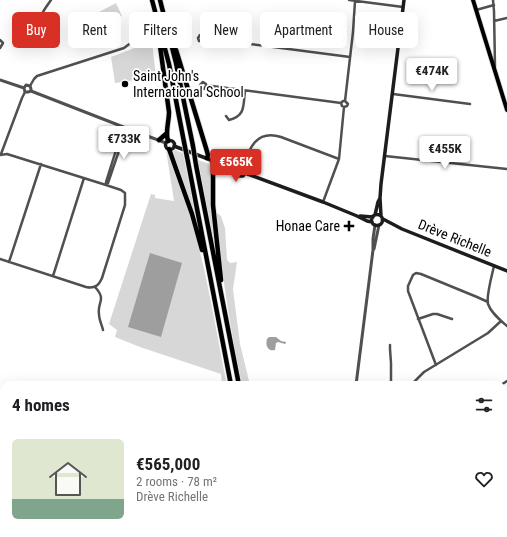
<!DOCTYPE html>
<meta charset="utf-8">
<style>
:root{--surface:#fff;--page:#f6f6f6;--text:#202124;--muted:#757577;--line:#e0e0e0;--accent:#d93025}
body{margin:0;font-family:"Roboto Condensed",sans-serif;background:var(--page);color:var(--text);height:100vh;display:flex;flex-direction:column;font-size:15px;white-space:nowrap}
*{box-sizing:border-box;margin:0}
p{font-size:13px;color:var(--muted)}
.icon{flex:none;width:22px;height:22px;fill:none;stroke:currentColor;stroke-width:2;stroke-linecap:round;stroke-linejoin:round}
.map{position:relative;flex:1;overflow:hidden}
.details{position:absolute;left:0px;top:381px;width:507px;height:156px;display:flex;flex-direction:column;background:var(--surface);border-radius:12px 12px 0 0;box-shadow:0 4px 16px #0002}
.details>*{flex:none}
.guide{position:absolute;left:12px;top:12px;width:483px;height:36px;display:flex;gap:8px}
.price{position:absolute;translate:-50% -34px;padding:0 9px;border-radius:4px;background:#fff;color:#222;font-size:13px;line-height:26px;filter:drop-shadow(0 1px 2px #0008)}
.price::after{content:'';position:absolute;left:50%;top:24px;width:12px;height:9px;margin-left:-6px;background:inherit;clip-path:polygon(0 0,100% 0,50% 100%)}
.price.selected{background:var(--accent);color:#fff}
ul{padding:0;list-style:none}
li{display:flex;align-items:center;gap:12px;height:100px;padding:0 12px}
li+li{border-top:1px solid var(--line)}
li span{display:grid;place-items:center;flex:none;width:112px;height:80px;border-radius:6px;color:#555}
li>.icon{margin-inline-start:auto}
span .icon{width:48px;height:48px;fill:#fffc;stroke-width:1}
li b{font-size:17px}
h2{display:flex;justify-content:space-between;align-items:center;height:48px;padding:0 12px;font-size:17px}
.tag{padding:0 14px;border-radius:6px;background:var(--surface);box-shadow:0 4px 16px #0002;font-size:14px;line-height:36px}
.tag.selected{background:var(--accent);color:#fff}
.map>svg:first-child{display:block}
</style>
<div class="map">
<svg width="507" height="537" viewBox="0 0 507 537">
<rect width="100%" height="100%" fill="#fff"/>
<path fill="#d7d7d7" d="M116,3L122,16L106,25L99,12Z
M145,37L150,38L152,42L156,77L115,83L111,57L132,49Z
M166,150C178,178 188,207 196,236C209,285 217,336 227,385H222L221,374L140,347L115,337L117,330L109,324L151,194L155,195V198L174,201Z
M175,150L183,153L198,229L172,154L173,151Z
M198,160L212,165V211L215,249Z
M216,212L221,216L225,228L227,260L230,263L237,262L233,289L240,344L250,385H242C230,328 221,271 216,212Z
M4,443V533H100L99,537H0V444Z
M283,533H335L334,537H284Z"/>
<path fill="#9e9e9e" d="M150,253L182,263L161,337L128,327Z
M269,337H276L281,341L286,342V343L285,344L278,342L276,343L275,350C268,352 265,345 267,339Z"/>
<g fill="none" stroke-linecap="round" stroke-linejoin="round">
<path stroke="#9e9e9e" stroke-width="1" d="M0,487L4,484"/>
<g stroke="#dbdbdb" stroke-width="5.5">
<path id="primary" d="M473,0L507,110"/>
</g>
<g stroke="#dbdbdb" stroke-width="6">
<path id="motorway" d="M152,0L169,64L184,142
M160,0L176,63L193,146
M158,31L169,112C169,122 165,132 168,141
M176,50L206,148L208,155L207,158
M159,140L167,133
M169,149L192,214L202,250
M212,160L213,164V205L221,280
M188,162L231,385
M196,165L239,385
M214,173L220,163
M271,533L272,537
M279,533L280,537"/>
</g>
<path stroke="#505050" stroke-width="2.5" d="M349,0L403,7
M493,0L494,11L495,66
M476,10L494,5
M494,21L507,18
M40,25C38,17 46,7 51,0
M204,38L202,41H199L198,38L200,35L202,36L204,38L350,57
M0,40L3,43L0,48
M30,86L34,79L37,76L124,48L140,36L149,29
M206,86V84L203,82L200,85L202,88L204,89L206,86H212L341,103
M393,94L470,104
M344,107L347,106L348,104L345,101L353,32L355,1
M344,107L342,106L341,103L343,101H345
M226,116L229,120C246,116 243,105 245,91
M1,154L22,98L25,92
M0,155L7,154L106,185L121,190L125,193V205L102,278C99,285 95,289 86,287L0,259
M385,156L507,169
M242,168C249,149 256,129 281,137L339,159
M106,184L108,183L125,133L126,128
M106,185V182L122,131L123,129L126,128
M323,202L339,159L344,107
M9,262L41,164
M494,266C492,275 486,296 488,304C491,313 500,320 507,326
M53,276L84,178
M95,287C107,300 97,302 99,314C99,320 102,325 103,330
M418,319L433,314H437L452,319
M390,345V349L391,363V385
M436,365L408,291V286L413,275L416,273L421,274L477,297L488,302
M411,385L424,372L488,333L501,321
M501,385L507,381
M503,430L507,428
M503,472L507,470
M503,492L507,500
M503,532L507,533
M253,537L261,533
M383,537L384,533"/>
<path stroke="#505050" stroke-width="3" d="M0,80L24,88L25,92H28L31,91
M24,88L26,85L30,86L31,89V91
M31,91L126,128L166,143
M374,249L379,225
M356,385L373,250V239L375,225
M336,537V533
M338,537L339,533"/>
<path stroke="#1d1d1d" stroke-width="3.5" d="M165.5 145a4.5 4.5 0 1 1 9 0a4.5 4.5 0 1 1-9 0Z
M174,146L237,170
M237,170V173L240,176H243L245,173
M237,170L238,169L242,168L245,171V173
M245,173L323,202L357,216L367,221L372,222
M371.5 220a5.5 5.5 0 1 1 11 0a5.5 5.5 0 1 1-11 0Z
M375,215L378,202L380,198
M360,216L373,217
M381,216L380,198L381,184L404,0
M383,219L402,229L507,271"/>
<use href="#primary" stroke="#000" stroke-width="4"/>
<use href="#motorway" stroke="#000" stroke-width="4.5"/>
<g stroke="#dbdbdb" stroke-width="6" stroke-linecap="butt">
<path id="motorway-bridge" d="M184,142L188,162
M193,146L196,165"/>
</g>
<use href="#motorway-bridge" stroke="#000" stroke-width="4.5"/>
</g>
<g fill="#000" stroke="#fff" stroke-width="1.5">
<circle cx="125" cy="84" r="4"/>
<path d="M347 220h4v4h4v4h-4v4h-4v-4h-4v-4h4z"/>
</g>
<g text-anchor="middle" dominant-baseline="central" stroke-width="3.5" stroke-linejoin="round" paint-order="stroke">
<g font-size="14" fill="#000" stroke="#fff" text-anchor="start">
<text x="133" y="76">Saint John's<tspan x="133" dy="16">International School</tspan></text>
<text x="340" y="226" text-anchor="end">Honae Care</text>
</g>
<g font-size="14" fill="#000" stroke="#fff">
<text transform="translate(455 238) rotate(22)">Drève Richelle</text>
</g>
</g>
</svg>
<b class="price" style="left:432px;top:92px">€474K</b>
<b class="price" style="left:124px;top:160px">€733K</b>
<b class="price" style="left:445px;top:170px">€455K</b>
<b class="price selected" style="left:236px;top:183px">€565K</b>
<div class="guide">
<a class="tag selected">Buy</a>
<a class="tag">Rent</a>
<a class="tag">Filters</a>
<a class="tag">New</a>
<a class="tag">Apartment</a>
<a class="tag">House</a>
</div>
<section class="details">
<h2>4 homes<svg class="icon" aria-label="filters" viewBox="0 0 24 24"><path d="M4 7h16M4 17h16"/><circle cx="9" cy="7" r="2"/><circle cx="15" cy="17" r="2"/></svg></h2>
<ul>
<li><span style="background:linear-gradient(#dfe7d0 75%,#7fa58c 0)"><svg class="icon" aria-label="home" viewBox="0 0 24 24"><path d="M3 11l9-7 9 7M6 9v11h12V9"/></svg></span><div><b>€565,000</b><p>2 rooms · 78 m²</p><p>Drève Richelle</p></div><svg class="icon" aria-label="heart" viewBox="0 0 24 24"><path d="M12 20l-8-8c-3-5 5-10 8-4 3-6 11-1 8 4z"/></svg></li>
</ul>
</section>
</div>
